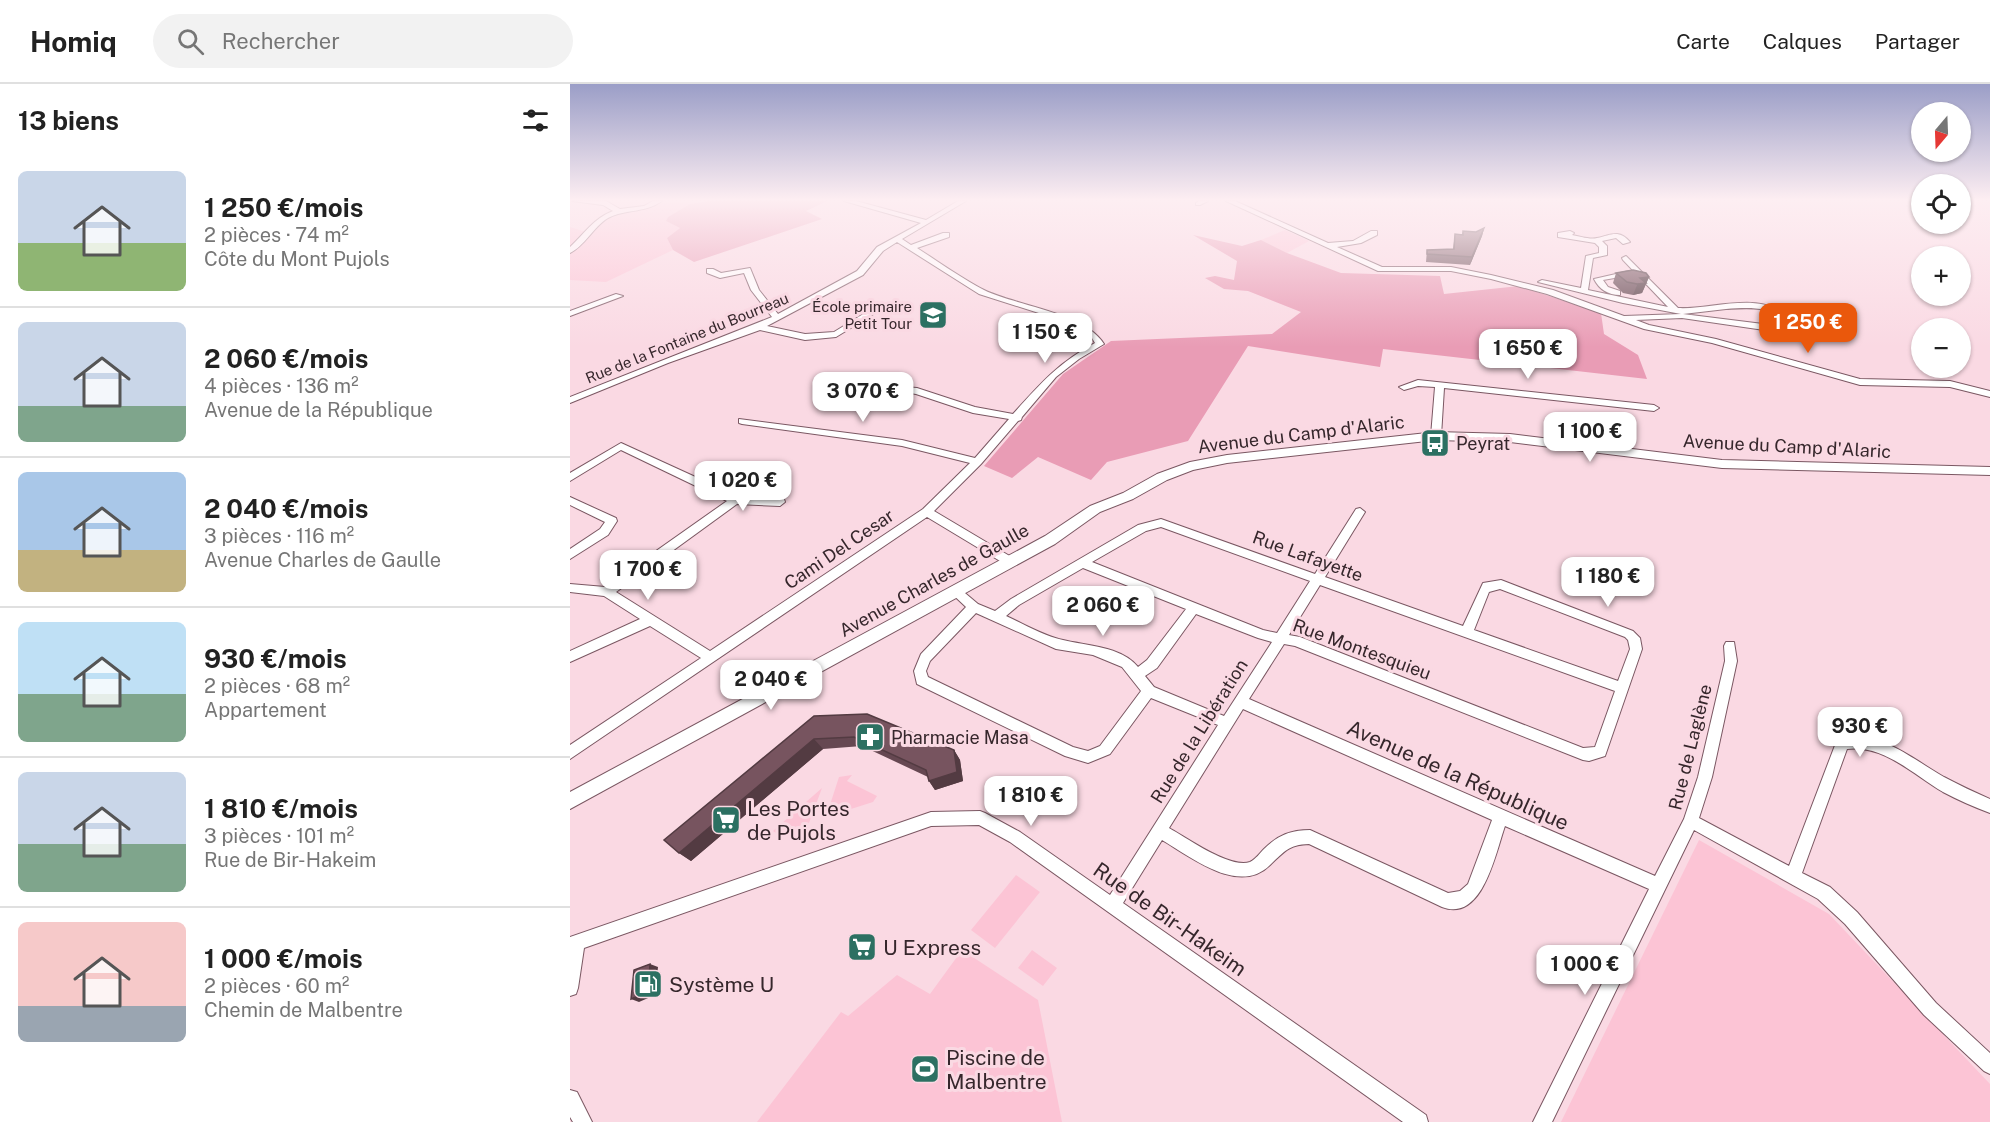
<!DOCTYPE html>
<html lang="fr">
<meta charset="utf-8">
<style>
:root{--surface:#fff;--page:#f2f2f2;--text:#222;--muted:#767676;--line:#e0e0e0;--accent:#ea580c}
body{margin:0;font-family:"Public Sans",sans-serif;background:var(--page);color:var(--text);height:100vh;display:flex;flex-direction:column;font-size:22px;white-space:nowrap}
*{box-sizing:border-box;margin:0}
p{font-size:20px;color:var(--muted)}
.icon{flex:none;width:33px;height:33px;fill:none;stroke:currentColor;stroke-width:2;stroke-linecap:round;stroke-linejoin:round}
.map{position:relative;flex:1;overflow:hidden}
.side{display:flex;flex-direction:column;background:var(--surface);width:570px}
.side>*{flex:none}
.needle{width:39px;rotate:199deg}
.fabs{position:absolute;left:1341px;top:18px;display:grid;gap:12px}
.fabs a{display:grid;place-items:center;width:60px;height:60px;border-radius:50%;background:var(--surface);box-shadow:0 2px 4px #0004;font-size:30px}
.price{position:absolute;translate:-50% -51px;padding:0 14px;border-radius:12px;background:#fff;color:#222;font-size:20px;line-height:39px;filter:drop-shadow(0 2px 3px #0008)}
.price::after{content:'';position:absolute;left:50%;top:36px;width:18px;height:14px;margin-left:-9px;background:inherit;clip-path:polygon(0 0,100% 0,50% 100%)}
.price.active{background:var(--accent);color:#fff}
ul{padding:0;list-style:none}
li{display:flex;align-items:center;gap:18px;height:150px;padding:0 18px}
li+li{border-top:2px solid var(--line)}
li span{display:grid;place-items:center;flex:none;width:168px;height:120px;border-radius:9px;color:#555}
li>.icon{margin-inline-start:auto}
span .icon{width:72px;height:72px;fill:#fffc;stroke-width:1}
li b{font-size:26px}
h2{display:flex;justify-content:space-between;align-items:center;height:72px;padding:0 18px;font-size:26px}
header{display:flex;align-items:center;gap:36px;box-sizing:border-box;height:84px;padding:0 30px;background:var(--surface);border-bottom:2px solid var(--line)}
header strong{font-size:28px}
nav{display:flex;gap:33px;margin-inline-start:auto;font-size:21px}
.search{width:420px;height:54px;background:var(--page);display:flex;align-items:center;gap:15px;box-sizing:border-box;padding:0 21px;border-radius:33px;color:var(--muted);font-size:22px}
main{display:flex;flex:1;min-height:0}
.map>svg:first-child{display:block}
</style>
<header>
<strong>Homiq</strong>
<div class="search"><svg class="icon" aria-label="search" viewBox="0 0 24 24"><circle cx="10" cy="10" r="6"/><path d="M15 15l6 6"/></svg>Rechercher</div>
<nav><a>Carte</a><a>Calques</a><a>Partager</a></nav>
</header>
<main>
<section class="side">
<h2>13 biens<svg class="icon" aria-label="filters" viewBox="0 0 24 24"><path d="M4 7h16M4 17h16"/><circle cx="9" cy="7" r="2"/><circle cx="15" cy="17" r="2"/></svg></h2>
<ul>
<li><span style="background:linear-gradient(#c9d6e8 60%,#8fb573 0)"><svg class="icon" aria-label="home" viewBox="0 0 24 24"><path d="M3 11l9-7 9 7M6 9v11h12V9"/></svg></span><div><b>1 250 €/mois</b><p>2 pièces · 74 m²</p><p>Côte du Mont Pujols</p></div></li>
<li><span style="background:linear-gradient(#c9d6e8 70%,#7fa58c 0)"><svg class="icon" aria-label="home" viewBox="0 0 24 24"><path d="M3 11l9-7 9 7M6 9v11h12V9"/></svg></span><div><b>2 060 €/mois</b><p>4 pièces · 136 m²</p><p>Avenue de la République</p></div></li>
<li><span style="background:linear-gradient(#a9c7e8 65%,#c2b280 0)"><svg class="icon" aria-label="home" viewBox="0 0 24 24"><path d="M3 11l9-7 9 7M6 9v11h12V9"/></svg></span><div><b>2 040 €/mois</b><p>3 pièces · 116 m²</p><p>Avenue Charles de Gaulle</p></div></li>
<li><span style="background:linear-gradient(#bfe0f5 60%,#7fa58c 0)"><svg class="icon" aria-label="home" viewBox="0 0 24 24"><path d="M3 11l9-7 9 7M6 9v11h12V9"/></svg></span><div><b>930 €/mois</b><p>2 pièces · 68 m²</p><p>Appartement</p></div></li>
<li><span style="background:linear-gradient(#c9d6e8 60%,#7fa58c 0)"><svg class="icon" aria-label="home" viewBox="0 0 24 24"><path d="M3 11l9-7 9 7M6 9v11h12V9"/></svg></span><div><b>1 810 €/mois</b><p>3 pièces · 101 m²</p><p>Rue de Bir-Hakeim</p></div></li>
<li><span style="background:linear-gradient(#f6c9c9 70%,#9aa5b1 0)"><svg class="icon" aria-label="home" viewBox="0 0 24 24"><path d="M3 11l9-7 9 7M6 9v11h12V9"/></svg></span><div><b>1 000 €/mois</b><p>2 pièces · 60 m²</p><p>Chemin de Malbentre</p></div></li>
</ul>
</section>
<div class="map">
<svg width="1420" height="1038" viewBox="0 0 1420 1038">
<rect width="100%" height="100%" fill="#fad9e3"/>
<path fill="#fcc4d5" d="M93,117L120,120L98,133L96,137L110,144L97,154L103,166L36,198L0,196V143L22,150C40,122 67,132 93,117Z
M715,146L739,157L717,169L691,156Z
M282,691L277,697L307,712L303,718L262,731L257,730L269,693Z
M252,704L239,739L206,749L203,747Z
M1129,756L1259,830L1420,1000V1038H991Z
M446,791L470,808L425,864L401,846Z
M392,866L468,916L492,1038H187L271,928L278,932L327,891L360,910Z
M462,866L487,884L473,902L448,884Z"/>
<path fill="#e99cb5" d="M140,117H257L236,127L252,135L124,178L103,166L97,154L110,144L96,137L98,133L120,120Z
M623,151L672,162L691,156L717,169L771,189L870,192L874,210L949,202L1031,229L1034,250L1068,271L1077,295L813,265L810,283L678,262L618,357L537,378L521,396L468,373L442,394L414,382L493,290L541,257L702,250L731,228L678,207L654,205L635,194L645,192L664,196L667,177Z"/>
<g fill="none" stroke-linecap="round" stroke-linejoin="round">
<g stroke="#7a5762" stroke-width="2">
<path id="minor" d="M2,117H36L50,125L74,122L83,117H92C76,129 55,125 38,134C23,143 15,162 0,169V163C14,150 24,134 43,127L33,121Z
M274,117H286L356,136L388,117H396L332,155L341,161L373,149H379V153L347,164C369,178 391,194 414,206C446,222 514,228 534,260L509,275L486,293L452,333L451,336L448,337L411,380L364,427L443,474L445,477L443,480H435L357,433L0,675V661L131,574L80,542L0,578V567L70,535L34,512L0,508V500L35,503L157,417L51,366L0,397V389L51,359L167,412L214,415L215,418L210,422L167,420L46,508L140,567L353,425L400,379L332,362L172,340L169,339V335L332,356L405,374L439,335L403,329L346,310L322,306V302L347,304L405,323L443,330C471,299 487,280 525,259L522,254L510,247L472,230L409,210L327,158L313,167L293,191L197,242L235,250L264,248L303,224L310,226L266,253L235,256L190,246L98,279L0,319V313L202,233L181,206L174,189L150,194L137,189V185H143L151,189L180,184L189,206L208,230L287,187L307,163L351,139Z
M629,117H638L630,121H626V119Z
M656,117H665L758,159L783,157L801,147H807V151L791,159L767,163L812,183H881L921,191L983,206L1054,232L1111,230L1053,219L968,198L972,196L1011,204L1016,172L1029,169V163L1025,159L988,153V149L1000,147L1004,149L1002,151C1009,152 1020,156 1027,154C1041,151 1049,145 1060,158L1053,160L1046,154L1032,157L1037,162V171L1023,174L1018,206L1098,223L1053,176L1052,174L1056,172L1108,224C1143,226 1195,204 1221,237L1215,245L1201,247L1112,234L1066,236L1079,241L1146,255L1290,295L1380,297L1420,307V313L1380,303L1290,301L1142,259L1074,245L977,210L921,195L881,187H808ZM1156,225C1176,224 1199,221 1213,237L1209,241H1201L1113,230Z
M1059,187L1063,189L1062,191L1033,196L1038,203L1050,207V211C1038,211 1029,205 1024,195Z
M46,210L53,212L0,232V227Z
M848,296L1084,321L1089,324L1084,327L874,304L871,352L866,355L861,352L865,303L848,302L834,306L829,303Z
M0,413L46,434L47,437L38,451L0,475V465L30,445L35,438L0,421Z
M790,424L795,428L755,493L893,542L913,499L931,496L1063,547L1070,554L1072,565L1035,672L1019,677L1013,676L725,562L714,560L679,615L1085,792L1114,735L1128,693L1155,577L1154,562L1156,558H1164L1167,577L1142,693L1129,734L1219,782L1267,656C1306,642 1342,675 1374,693C1389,701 1404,708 1420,715V729C1404,723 1388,716 1373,708C1344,691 1313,660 1277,665L1232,789L1260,803L1287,828L1366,919L1420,969V990L1414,987L1354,931L1275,840L1248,815L1124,746L982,1038H963L1079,805L935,742C926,767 913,839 872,823L739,760C718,761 715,767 700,781C669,812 621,773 592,756L553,819L856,1031L858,1038H833L440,758L409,741L361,742L14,864L8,904L6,910L0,912V853L361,728L410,727L415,729L450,748L540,811L648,641L581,614L540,670L518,679L495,672L347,600L344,587L351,570L396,523L379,507L381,504H389L408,520L425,527L441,515L568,441L591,435L745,490L786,425ZM591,443L740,497L707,549L693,546L522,478L576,447ZM513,484L616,525L577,576L568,583C551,562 517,562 493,556C474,552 454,540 436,532L449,521ZM750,501L1045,607L1025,663L1013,664L730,553L719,551ZM930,505L1055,553L1058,556L1060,565L1048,597L904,546L919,508ZM406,529L486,565L523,571L552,583L571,607L530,662L518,667L503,663L358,593L356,587L360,577ZM626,530L688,554L702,558L654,632L584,603L575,592L587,584ZM673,625L922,736L898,800L890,807L878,809L740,746C721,746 708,751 694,765C690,769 686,775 680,778C660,785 617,754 599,744Z
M0,1006L7,1008L22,1038H3L0,1033Z"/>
</g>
<g stroke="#7a5762" stroke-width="2">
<path id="major" d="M866,348L940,350L1152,376L1420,383V391L1152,384L940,358L866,356L657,379L623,386L597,396L563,415L530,428L485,460L0,725V708L475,452L520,422L553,409L587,390L620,378L657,371Z"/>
</g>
<use href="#minor" fill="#fff" fill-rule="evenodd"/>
<use href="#major" fill="#fff" fill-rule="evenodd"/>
</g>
<path fill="#664852" d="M914,144L912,152L900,181L856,178L857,166L883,165L885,150H892L893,147L906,148Z
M1046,189L1079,193L1072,209L1063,211L1053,209L1043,199Z
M244,632L384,666L390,676L393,697L365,706L359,697L358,693L292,662L253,665L121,777L109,769Z"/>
<path fill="#533b42" d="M914,144L912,152L900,181L902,173Z
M1079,193L1072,209L1063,211L1070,194Z
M244,655L253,665L121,777L109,769Z
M384,666L390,676L393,697L365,706L359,697Z
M80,880L88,883L85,911L69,918L61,915Z"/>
<path fill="#77545f" stroke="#533b42" stroke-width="1.5" d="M914,144L902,173L857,170V166L884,165L885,150L893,151V147L906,148Z
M1063,186L1076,189L1079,193L1070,194L1076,199L1067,200L1057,198L1046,189Z
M297,630L384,666L387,688L359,697L356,686L284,653L244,655L109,769L94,756L244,632Z
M80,880L78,908L61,915L64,886Z"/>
<linearGradient id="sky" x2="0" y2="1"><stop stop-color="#9b9ec7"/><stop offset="0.44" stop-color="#fdeef2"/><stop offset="1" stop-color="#fdeef2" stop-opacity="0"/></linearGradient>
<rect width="1420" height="263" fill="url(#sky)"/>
<defs>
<g id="school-square" transform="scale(1.5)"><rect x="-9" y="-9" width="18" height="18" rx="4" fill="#2c7062" stroke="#fad9e3"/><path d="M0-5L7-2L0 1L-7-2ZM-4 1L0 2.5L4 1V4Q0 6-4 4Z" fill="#fff"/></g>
<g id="bus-square" transform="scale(1.5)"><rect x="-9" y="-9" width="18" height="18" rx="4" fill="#2c7062" stroke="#fad9e3"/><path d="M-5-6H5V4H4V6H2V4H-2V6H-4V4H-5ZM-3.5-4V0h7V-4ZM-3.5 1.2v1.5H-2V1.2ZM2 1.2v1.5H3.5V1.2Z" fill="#fff"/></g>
<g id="pharmacy-square" transform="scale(1.5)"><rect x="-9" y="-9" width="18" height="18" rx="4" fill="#2c7062" stroke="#fad9e3"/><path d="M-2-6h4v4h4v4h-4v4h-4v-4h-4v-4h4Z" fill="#fff"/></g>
<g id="supermarket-square" transform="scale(1.5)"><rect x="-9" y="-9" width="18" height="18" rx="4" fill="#2c7062" stroke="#fad9e3"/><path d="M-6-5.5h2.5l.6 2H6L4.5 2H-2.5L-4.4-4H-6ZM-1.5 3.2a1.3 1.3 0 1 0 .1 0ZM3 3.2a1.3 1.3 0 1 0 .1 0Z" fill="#fff"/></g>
<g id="fuel-square" transform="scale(1.5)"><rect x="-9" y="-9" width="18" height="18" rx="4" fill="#2c7062" stroke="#fad9e3"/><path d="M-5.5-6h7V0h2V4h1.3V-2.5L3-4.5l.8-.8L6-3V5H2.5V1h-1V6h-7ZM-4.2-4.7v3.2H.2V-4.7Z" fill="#fff"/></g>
<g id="stadium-square" transform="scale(1.5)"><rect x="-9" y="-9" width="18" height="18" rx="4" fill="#2c7062" stroke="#fad9e3"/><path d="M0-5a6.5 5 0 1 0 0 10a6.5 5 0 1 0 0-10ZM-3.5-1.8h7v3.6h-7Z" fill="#fff"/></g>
</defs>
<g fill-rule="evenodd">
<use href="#school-square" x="363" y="231"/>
<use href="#bus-square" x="865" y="359"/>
<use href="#pharmacy-square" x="300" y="653"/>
<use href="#supermarket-square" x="156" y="736"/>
<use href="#supermarket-square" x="292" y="863"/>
<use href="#fuel-square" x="78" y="900"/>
<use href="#stadium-square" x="355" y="985"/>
</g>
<g text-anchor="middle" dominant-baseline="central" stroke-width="6" stroke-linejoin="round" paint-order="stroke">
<g font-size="15" fill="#36272c" stroke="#fad9e3" text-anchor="end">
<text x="342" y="222">École primaire<tspan x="342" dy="17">Petit Tour</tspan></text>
</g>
<g font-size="15" fill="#36272c" stroke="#fad9e3">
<text transform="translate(117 254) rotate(-22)">Rue de la Fontaine du Bourreau</text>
</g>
<g font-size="18" fill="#36272c" stroke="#fad9e3">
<text transform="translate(731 350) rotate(-7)">Avenue du Camp d'Alaric</text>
<text transform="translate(1217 362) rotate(3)">Avenue du Camp d'Alaric</text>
<text transform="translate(269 465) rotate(-34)">Cami Del Cesar</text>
<text transform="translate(738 472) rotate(20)">Rue Lafayette</text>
<text transform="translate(364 496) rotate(-29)">Avenue Charles de Gaulle</text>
<text transform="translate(792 565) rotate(20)">Rue Montesquieu</text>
<text transform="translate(629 647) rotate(-58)">Rue de la Libération</text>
<text transform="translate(1120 663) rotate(-76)">Rue de Laglène</text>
</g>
<g font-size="18" fill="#36272c" stroke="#fad9e3" text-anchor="start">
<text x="886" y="359">Peyrat</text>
<text x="321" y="653">Pharmacie Masa</text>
</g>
<g font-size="21" fill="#36272c" stroke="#fad9e3">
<text transform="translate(888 691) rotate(24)">Avenue de la République</text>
<text transform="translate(600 835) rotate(35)">Rue de Bir-Hakeim</text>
</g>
<g font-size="21" fill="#36272c" stroke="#fad9e3" text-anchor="start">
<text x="177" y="724">Les Portes<tspan x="177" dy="24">de Pujols</tspan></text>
<text x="313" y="863">U Express</text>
<text x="99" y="900">Système U</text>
<text x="376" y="973">Piscine de<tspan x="376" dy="24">Malbentre</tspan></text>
</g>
</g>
</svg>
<div class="fabs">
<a><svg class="needle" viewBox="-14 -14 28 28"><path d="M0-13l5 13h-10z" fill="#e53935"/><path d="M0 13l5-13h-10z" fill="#767676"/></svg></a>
<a><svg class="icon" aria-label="locate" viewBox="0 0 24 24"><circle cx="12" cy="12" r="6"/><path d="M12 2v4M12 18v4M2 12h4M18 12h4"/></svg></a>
<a>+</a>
<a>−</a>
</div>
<b class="price active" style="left:1238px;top:270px">1 250 €</b>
<b class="price" style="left:475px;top:280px">1 150 €</b>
<b class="price" style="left:958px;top:296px">1 650 €</b>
<b class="price" style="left:293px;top:339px">3 070 €</b>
<b class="price" style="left:1020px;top:379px">1 100 €</b>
<b class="price" style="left:173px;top:428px">1 020 €</b>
<b class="price" style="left:78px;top:517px">1 700 €</b>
<b class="price" style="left:1038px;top:524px">1 180 €</b>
<b class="price" style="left:533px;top:553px">2 060 €</b>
<b class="price" style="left:201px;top:627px">2 040 €</b>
<b class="price" style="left:1290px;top:674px">930 €</b>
<b class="price" style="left:461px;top:743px">1 810 €</b>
<b class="price" style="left:1015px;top:912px">1 000 €</b>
</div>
</main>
